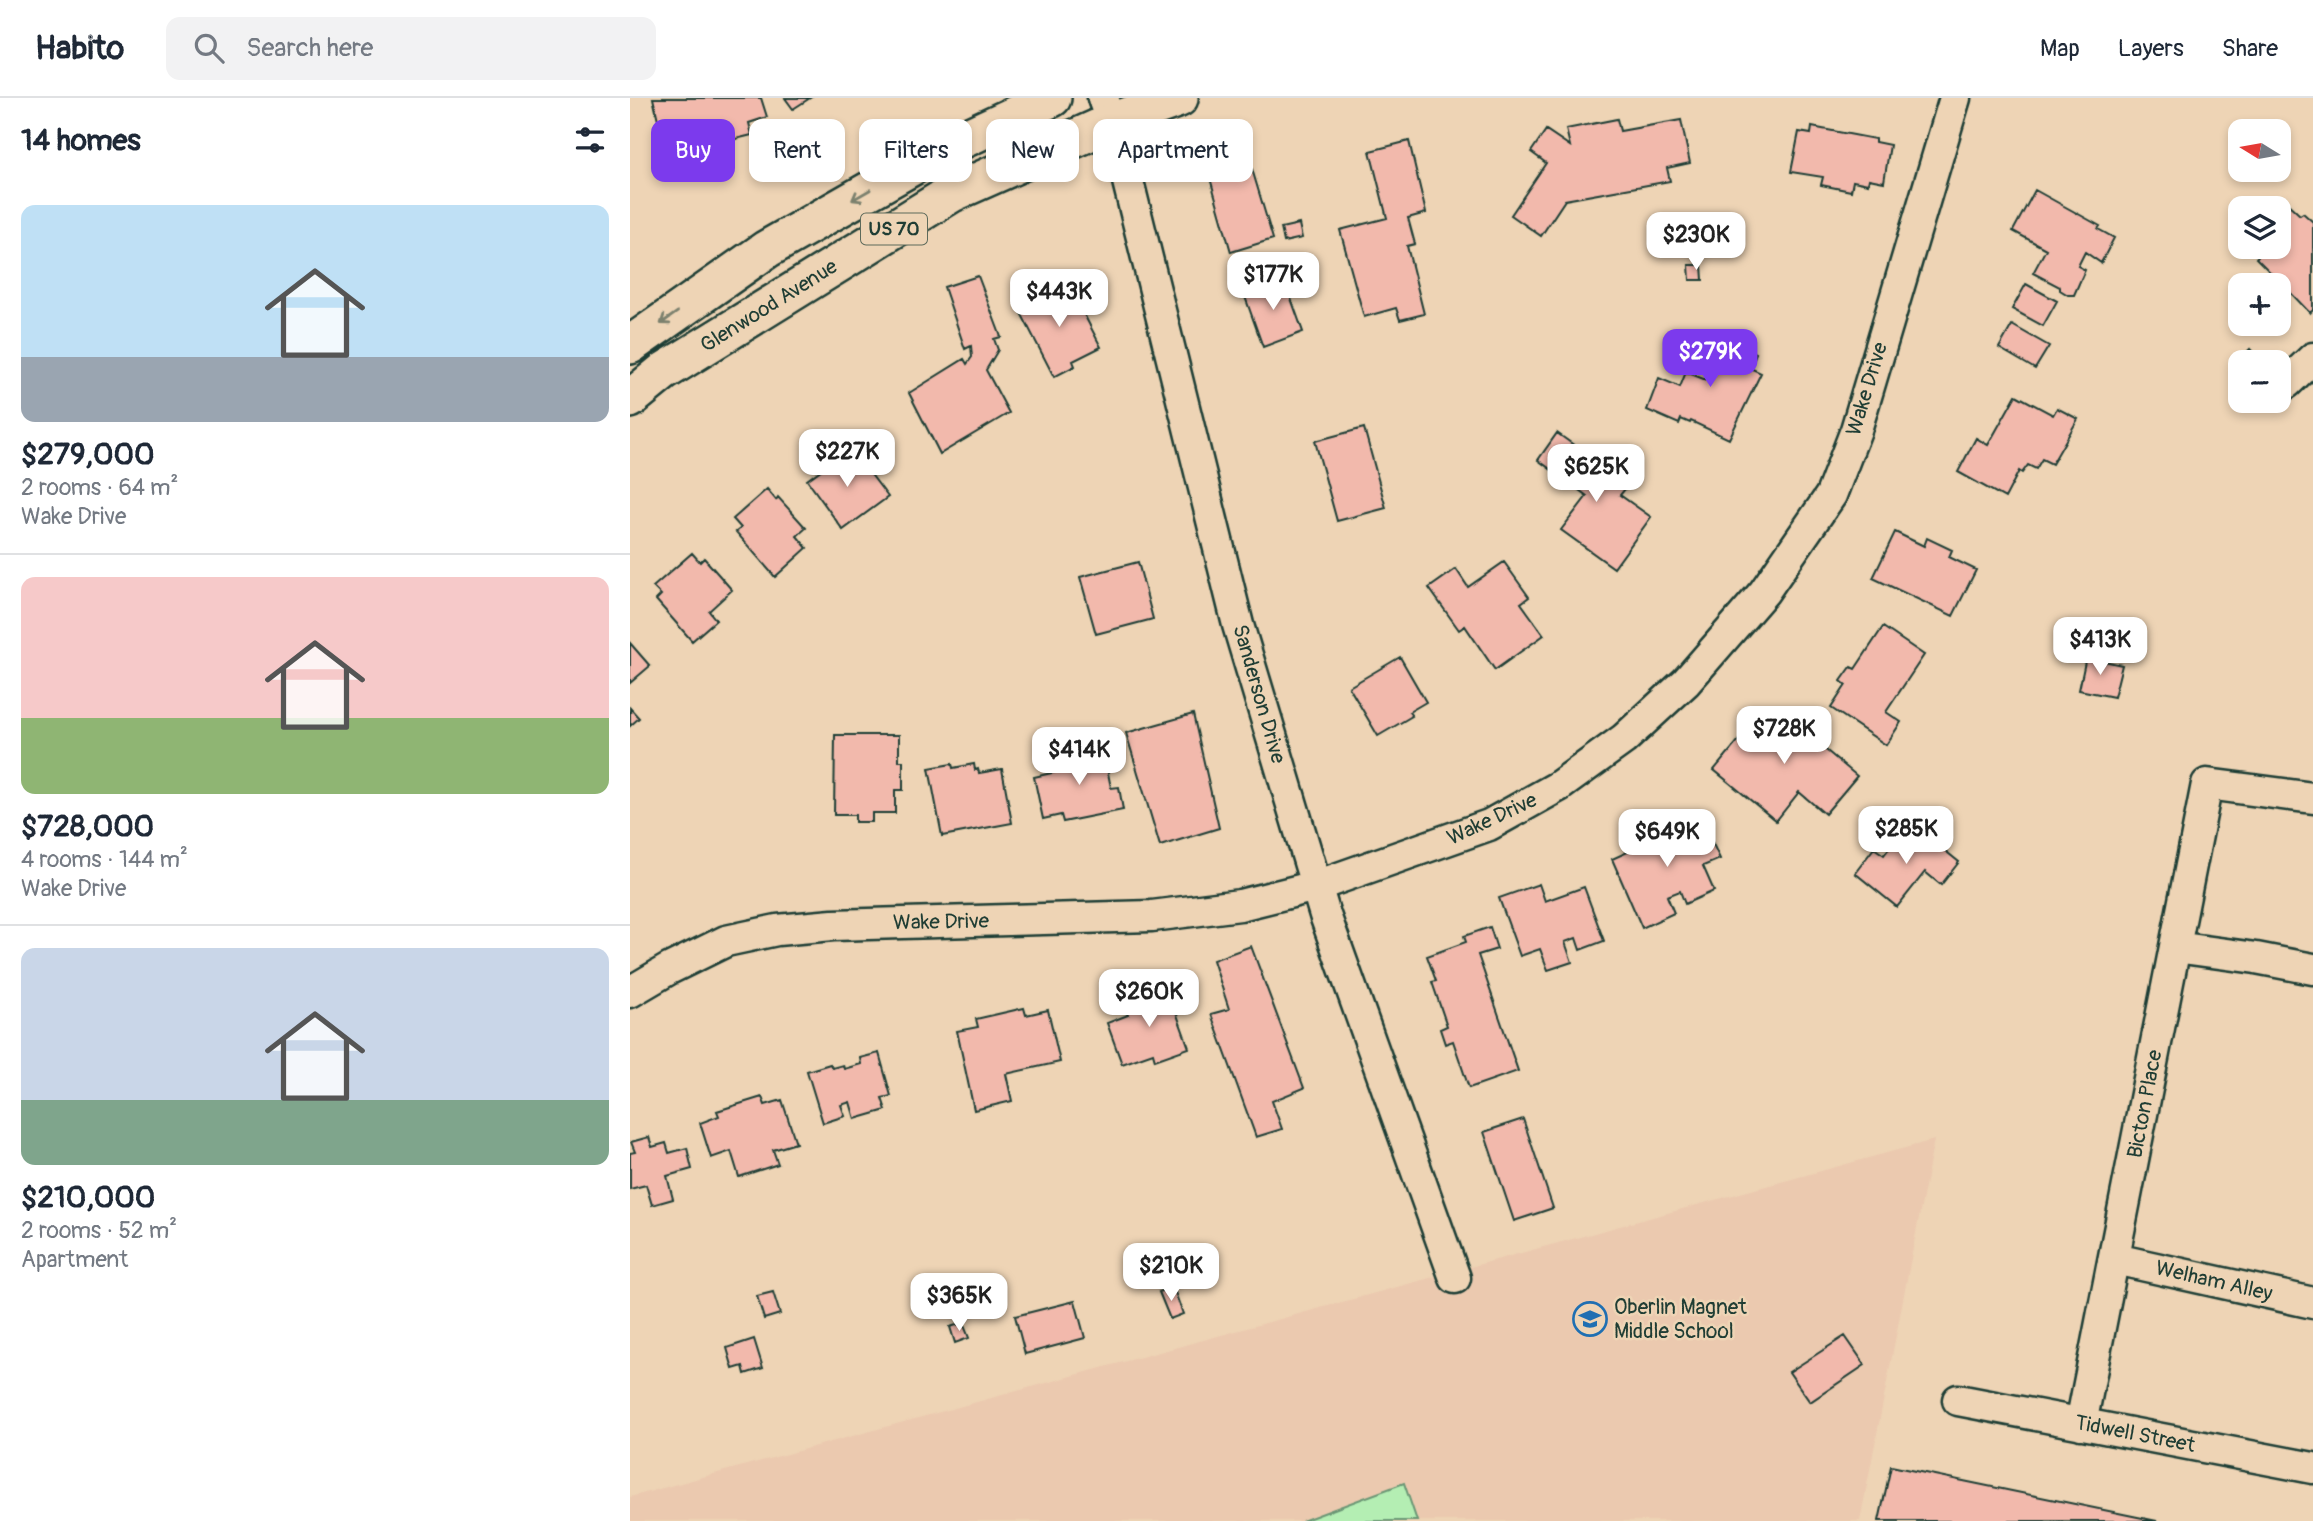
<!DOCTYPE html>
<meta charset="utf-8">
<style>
:root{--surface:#fff;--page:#f2f2f3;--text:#1f2937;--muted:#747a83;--line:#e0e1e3;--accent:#7c3aed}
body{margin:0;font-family:Pangolin,sans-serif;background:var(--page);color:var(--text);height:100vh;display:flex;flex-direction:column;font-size:26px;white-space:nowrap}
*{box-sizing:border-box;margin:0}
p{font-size:23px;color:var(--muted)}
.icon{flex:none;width:38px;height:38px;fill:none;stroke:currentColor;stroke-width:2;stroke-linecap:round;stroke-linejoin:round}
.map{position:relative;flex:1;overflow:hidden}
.panel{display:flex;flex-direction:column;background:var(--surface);width:630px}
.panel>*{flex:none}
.guide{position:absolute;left:21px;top:21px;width:665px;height:63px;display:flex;gap:14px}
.needle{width:46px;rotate:281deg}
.buttons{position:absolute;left:1598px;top:21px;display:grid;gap:14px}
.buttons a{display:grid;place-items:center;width:63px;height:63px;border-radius:14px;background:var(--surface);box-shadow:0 4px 10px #0003;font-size:35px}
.price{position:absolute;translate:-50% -60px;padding:0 16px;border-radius:14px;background:#fff;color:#222;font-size:23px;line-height:46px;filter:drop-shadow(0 2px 4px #0008)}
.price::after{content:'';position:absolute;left:50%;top:42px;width:21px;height:16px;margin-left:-10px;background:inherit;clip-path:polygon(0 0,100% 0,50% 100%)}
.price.current{background:var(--accent);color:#fff}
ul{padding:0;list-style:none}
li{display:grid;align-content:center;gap:14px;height:371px;padding:0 21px}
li+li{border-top:2px solid var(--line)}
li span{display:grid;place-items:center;height:217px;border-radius:14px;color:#555}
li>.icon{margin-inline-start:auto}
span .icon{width:126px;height:126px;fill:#fffc;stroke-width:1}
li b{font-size:30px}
h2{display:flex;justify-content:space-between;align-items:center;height:84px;padding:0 21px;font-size:30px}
.pill{padding:0 24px;border-radius:14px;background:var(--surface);box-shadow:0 4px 10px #0003;font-size:24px;line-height:63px}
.pill.current{background:var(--accent);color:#fff}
header{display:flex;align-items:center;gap:42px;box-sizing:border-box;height:98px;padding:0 35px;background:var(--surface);border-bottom:2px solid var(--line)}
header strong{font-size:33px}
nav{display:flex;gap:38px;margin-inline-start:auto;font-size:24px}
.search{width:490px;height:63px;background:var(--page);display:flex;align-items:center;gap:18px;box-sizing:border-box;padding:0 24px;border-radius:14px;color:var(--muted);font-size:26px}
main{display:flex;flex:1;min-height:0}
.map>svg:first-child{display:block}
</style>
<header>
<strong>Habito</strong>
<div class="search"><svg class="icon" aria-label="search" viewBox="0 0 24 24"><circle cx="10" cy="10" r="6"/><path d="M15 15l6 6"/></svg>Search here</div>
<nav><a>Map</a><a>Layers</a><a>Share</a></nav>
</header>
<main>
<section class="panel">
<h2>14 homes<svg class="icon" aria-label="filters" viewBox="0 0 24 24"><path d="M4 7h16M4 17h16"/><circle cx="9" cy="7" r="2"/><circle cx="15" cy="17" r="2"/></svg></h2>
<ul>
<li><span style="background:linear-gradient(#bfe0f5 70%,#9aa5b1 0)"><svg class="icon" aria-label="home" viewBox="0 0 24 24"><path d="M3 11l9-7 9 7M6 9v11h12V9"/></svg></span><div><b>$279,000</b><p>2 rooms · 64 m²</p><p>Wake Drive</p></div></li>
<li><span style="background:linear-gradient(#f6c9c9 65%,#8fb573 0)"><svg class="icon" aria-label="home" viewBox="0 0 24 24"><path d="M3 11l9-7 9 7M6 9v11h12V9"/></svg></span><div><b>$728,000</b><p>4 rooms · 144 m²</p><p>Wake Drive</p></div></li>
<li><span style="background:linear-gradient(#c9d6e8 70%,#7fa58c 0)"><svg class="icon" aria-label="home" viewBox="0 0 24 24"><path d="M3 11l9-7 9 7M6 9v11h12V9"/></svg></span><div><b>$210,000</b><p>2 rooms · 52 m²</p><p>Apartment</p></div></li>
</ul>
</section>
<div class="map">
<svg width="1683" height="1423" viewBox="0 0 1683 1423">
<rect width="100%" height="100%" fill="#eed4b5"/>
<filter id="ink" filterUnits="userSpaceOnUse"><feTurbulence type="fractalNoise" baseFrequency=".0143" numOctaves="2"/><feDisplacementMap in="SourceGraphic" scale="14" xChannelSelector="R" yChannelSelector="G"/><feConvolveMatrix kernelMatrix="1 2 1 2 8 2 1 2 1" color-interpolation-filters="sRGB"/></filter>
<g filter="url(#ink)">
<path fill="#ebc9af" d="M1304,1042L1230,1423H0V1399Z"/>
<path fill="#b4eeb3" stroke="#6a9674" stroke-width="2" d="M774,1385L787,1423H672Z"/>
<path fill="#f2b9ac" stroke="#1f3d34" stroke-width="2" d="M23,0H131L137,19L119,25L122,37L89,45L87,33L34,48Z
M155,0H180L163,11Z
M987,21L990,33L1051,22L1060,65L1037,70L1040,83L935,102L911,138L881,117L916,65L901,54L916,32L940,48L936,31Z
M1182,29L1245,41V44L1260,47L1254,84L1239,81L1238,86L1223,83L1221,93L1191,87L1193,79L1161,74L1169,34L1181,36Z
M779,43L796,115L778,120L785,146L777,148L794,216L770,222L766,210L734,219L710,132L757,120L740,53Z
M619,61L643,141L601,154L578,73Z
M1405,92L1470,128L1468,131L1484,140L1471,165L1455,154L1448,168L1455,172L1444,197H1438L1430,192V189L1403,175L1416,151L1383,133Z
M1656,104L1670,117L1673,115L1683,124V212L1680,215L1658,192L1653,196L1648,191L1651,185L1626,160L1636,149H1648V112Z
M669,126L672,140L654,144L651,130Z
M1059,167H1072L1073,182H1060Z
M348,178L371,239L364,241L368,252L356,272L379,315L310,356L279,295L334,261L337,266L342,259L341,248L335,251L314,189Z
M653,178L673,234L633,249L613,193Z
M433,186L438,197L443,195L471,249L443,263L445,268L424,279L388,209Z
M1396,186L1427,203L1413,228L1382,211Z
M1382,227L1419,248L1405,271L1369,250Z
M1074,238L1090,245L1092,240L1126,255L1120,270L1131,275L1099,341L1061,323L1060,325L1051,321L1049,326L1017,312L1029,280L1050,289L1056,274L1076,282L1083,267L1065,259Z
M1620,251L1632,264H1615L1611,260Z
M1386,297L1423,317L1427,310L1448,321L1422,366L1412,361L1406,371L1398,367L1392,375L1389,373L1375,400L1328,374L1346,340L1358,347Z
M734,330L756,410L707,423L685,343Z
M927,335L959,358L946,376L952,380L962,365L976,375L980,370L1000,385L990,397L1021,419L984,470L931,432L957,398L908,362Z
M221,350L258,399L213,432L177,382Z
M137,391L146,402L148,399L176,430L167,438L177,450L145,479L106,434L111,430L103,421Z
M1265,434L1294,448L1297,440L1322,452L1319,459L1346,472L1323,518L1243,480Z
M62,455L70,464L74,460L102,492L79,513L86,522L62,543L26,502L31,497L23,489Z
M508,464L523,521L466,536L450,479Z
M874,464L899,499L891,505L914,537L865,572L835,528L829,532L799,490L826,471L838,489Z
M1253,529L1294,557L1256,614L1271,624L1256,647L1201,610L1216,587L1211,583L1221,569L1225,571Z
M0,545L20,568L0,585Z
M770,559L796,604L779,614L782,618L748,638L719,589Z
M1456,559L1492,567L1484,599L1449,592Z
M0,610L9,620L0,628Z
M1159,610L1191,636L1185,643L1227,678L1195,716L1169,694L1146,723L1084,672L1133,613L1147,625Z
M563,616L589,730L530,748L496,635Z
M205,637H269V663H273V692H265V715H242V724H225V717H204Z
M472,645L481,690L489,689L493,712L433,724L431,717L413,721L404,679L426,674L425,670L434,668L431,654Z
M322,666L323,670L344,666L345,672L348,671L349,675L372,671L382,725L312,738L299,670Z
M1049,714L1058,734L1074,727L1090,761L1073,768L1084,793L1055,806L1050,793L1037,798L1044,815L1012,830L982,761L1033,738L1026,724Z
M1287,730L1329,764L1311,787L1295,774L1267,809L1225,775L1244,750L1254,757L1270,736L1277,742Z
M909,786L915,803L954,789L974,843L950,852L946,840L935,844L942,864L918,872L910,851L890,858L869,800Z
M860,829L867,851L848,857L888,973L839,990L823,943L815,946L810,931L817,928L802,884L806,883L797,858L836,844L834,838Z
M621,848L674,990L642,1003L652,1031L626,1039L581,916L599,911L583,862Z
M537,889L559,950L525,962L523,955L492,966L477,925L498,917L496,914L508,910L505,901Z
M394,910L396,917L418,912L430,964L376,976L382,1003L344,1012L327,933L348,929L346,921Z
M249,955L261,998L252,1000L256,1012L225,1021L220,1004L211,1007L215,1018L193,1025L177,973L200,966L202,970L213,967L214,971L231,966L230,960Z
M132,999L135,1007L152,1002L166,1045L143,1052L148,1066L109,1079L101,1053L81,1060L70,1025L89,1018L87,1013Z
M893,1021L923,1110L884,1123L854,1034Z
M19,1039L22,1049L36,1045L39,1055L57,1050L62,1071L37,1078L43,1101L22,1107L16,1087L0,1091V1055L5,1054L1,1044Z
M543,1189L553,1216L540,1221L529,1194Z
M143,1194L150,1216L134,1221L127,1198Z
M445,1203L455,1240L395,1256L385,1218Z
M333,1225L339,1240L325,1245L320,1229Z
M1215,1238L1235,1267L1180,1304L1159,1274Z
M124,1241L133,1270L115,1276L113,1268L103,1271L97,1250Z
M1261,1368L1527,1423H1249Z"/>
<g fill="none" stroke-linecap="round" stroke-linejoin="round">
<g stroke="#1f3d34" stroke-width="35">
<path id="minor" d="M473,0L489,47L608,527L695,817L825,1180
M1657,285L1683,260
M1545,849L1626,860L1683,871
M0,894L39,871L96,843L147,832L203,827L522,818L610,807L686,788L859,727L929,688L994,641L1056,584L1134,494L1201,397L1226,332L1325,0
M1485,1161L1683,1205
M1328,1302L1683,1370
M1451,1326L1577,686L1683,700"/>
</g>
<g stroke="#1f3d34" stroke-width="42">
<path id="major" d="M0,247L137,151L316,49L422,0
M0,301L33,274L322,95L482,24L549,0"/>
</g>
<use href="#minor" stroke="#eed4b5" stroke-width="30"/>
<use href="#major" stroke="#eed4b5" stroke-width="37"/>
</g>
<defs><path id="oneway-shaft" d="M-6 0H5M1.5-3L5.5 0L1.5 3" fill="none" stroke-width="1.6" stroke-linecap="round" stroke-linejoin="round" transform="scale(1.75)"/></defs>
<g stroke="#7c816e">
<use href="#oneway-shaft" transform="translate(231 97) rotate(150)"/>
<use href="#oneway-shaft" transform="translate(39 220) rotate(145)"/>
</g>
</g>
<defs>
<g id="school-ring" transform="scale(1.75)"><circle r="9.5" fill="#eed4b5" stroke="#1f6fb2" stroke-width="1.5"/><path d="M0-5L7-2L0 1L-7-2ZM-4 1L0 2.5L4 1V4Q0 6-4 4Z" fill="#1f6fb2"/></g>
</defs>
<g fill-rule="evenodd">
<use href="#school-ring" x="960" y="1221"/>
</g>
<g text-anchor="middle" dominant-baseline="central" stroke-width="5" stroke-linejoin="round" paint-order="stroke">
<rect fill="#eed4b5" stroke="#5d6a5b" stroke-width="2" x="231" y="115.5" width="66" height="31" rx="5"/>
<g font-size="19" font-weight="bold" fill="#1f3d34">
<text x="264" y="131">US 70</text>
</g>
<g font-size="21" fill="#1f3d34" stroke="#eed4b5">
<text transform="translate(139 208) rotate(-32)">Glenwood Avenue</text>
<text transform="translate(1237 291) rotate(-73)">Wake Drive</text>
<text transform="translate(629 596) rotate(74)">Sanderson Drive</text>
<text transform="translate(862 721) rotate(-25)">Wake Drive</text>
<text transform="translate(311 824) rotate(-1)">Wake Drive</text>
<text transform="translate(1515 1006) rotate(-79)">Bicton Place</text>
<text transform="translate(1584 1183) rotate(13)">Welham Alley</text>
<text transform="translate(1505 1336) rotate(11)">Tidwell Street</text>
</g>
<g font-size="21" fill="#1f3d34" stroke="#eed4b5" text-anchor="start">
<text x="984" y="1209">Oberlin Magnet<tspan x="984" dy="24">Middle School</tspan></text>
</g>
</g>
</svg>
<div class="buttons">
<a><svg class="needle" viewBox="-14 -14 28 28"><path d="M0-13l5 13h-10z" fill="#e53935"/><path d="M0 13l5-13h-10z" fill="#747a83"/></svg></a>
<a><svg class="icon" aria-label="layers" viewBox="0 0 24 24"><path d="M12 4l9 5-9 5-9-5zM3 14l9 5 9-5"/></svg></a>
<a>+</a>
<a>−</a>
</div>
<b class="price" style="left:1066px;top:174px">$230K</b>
<b class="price" style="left:643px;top:214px">$177K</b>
<b class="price" style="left:429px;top:231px">$443K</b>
<b class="price current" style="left:1080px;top:291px">$279K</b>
<b class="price" style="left:217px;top:391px">$227K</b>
<b class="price" style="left:966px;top:406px">$625K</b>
<b class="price" style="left:1470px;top:579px">$413K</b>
<b class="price" style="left:1154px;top:668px">$728K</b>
<b class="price" style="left:449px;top:689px">$414K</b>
<b class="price" style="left:1276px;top:768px">$285K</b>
<b class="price" style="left:1037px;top:771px">$649K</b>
<b class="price" style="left:519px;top:931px">$260K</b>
<b class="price" style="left:541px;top:1205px">$210K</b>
<b class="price" style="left:329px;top:1235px">$365K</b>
<div class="guide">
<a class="pill current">Buy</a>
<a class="pill">Rent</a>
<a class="pill">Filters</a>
<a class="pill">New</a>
<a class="pill">Apartment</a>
</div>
</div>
</main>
